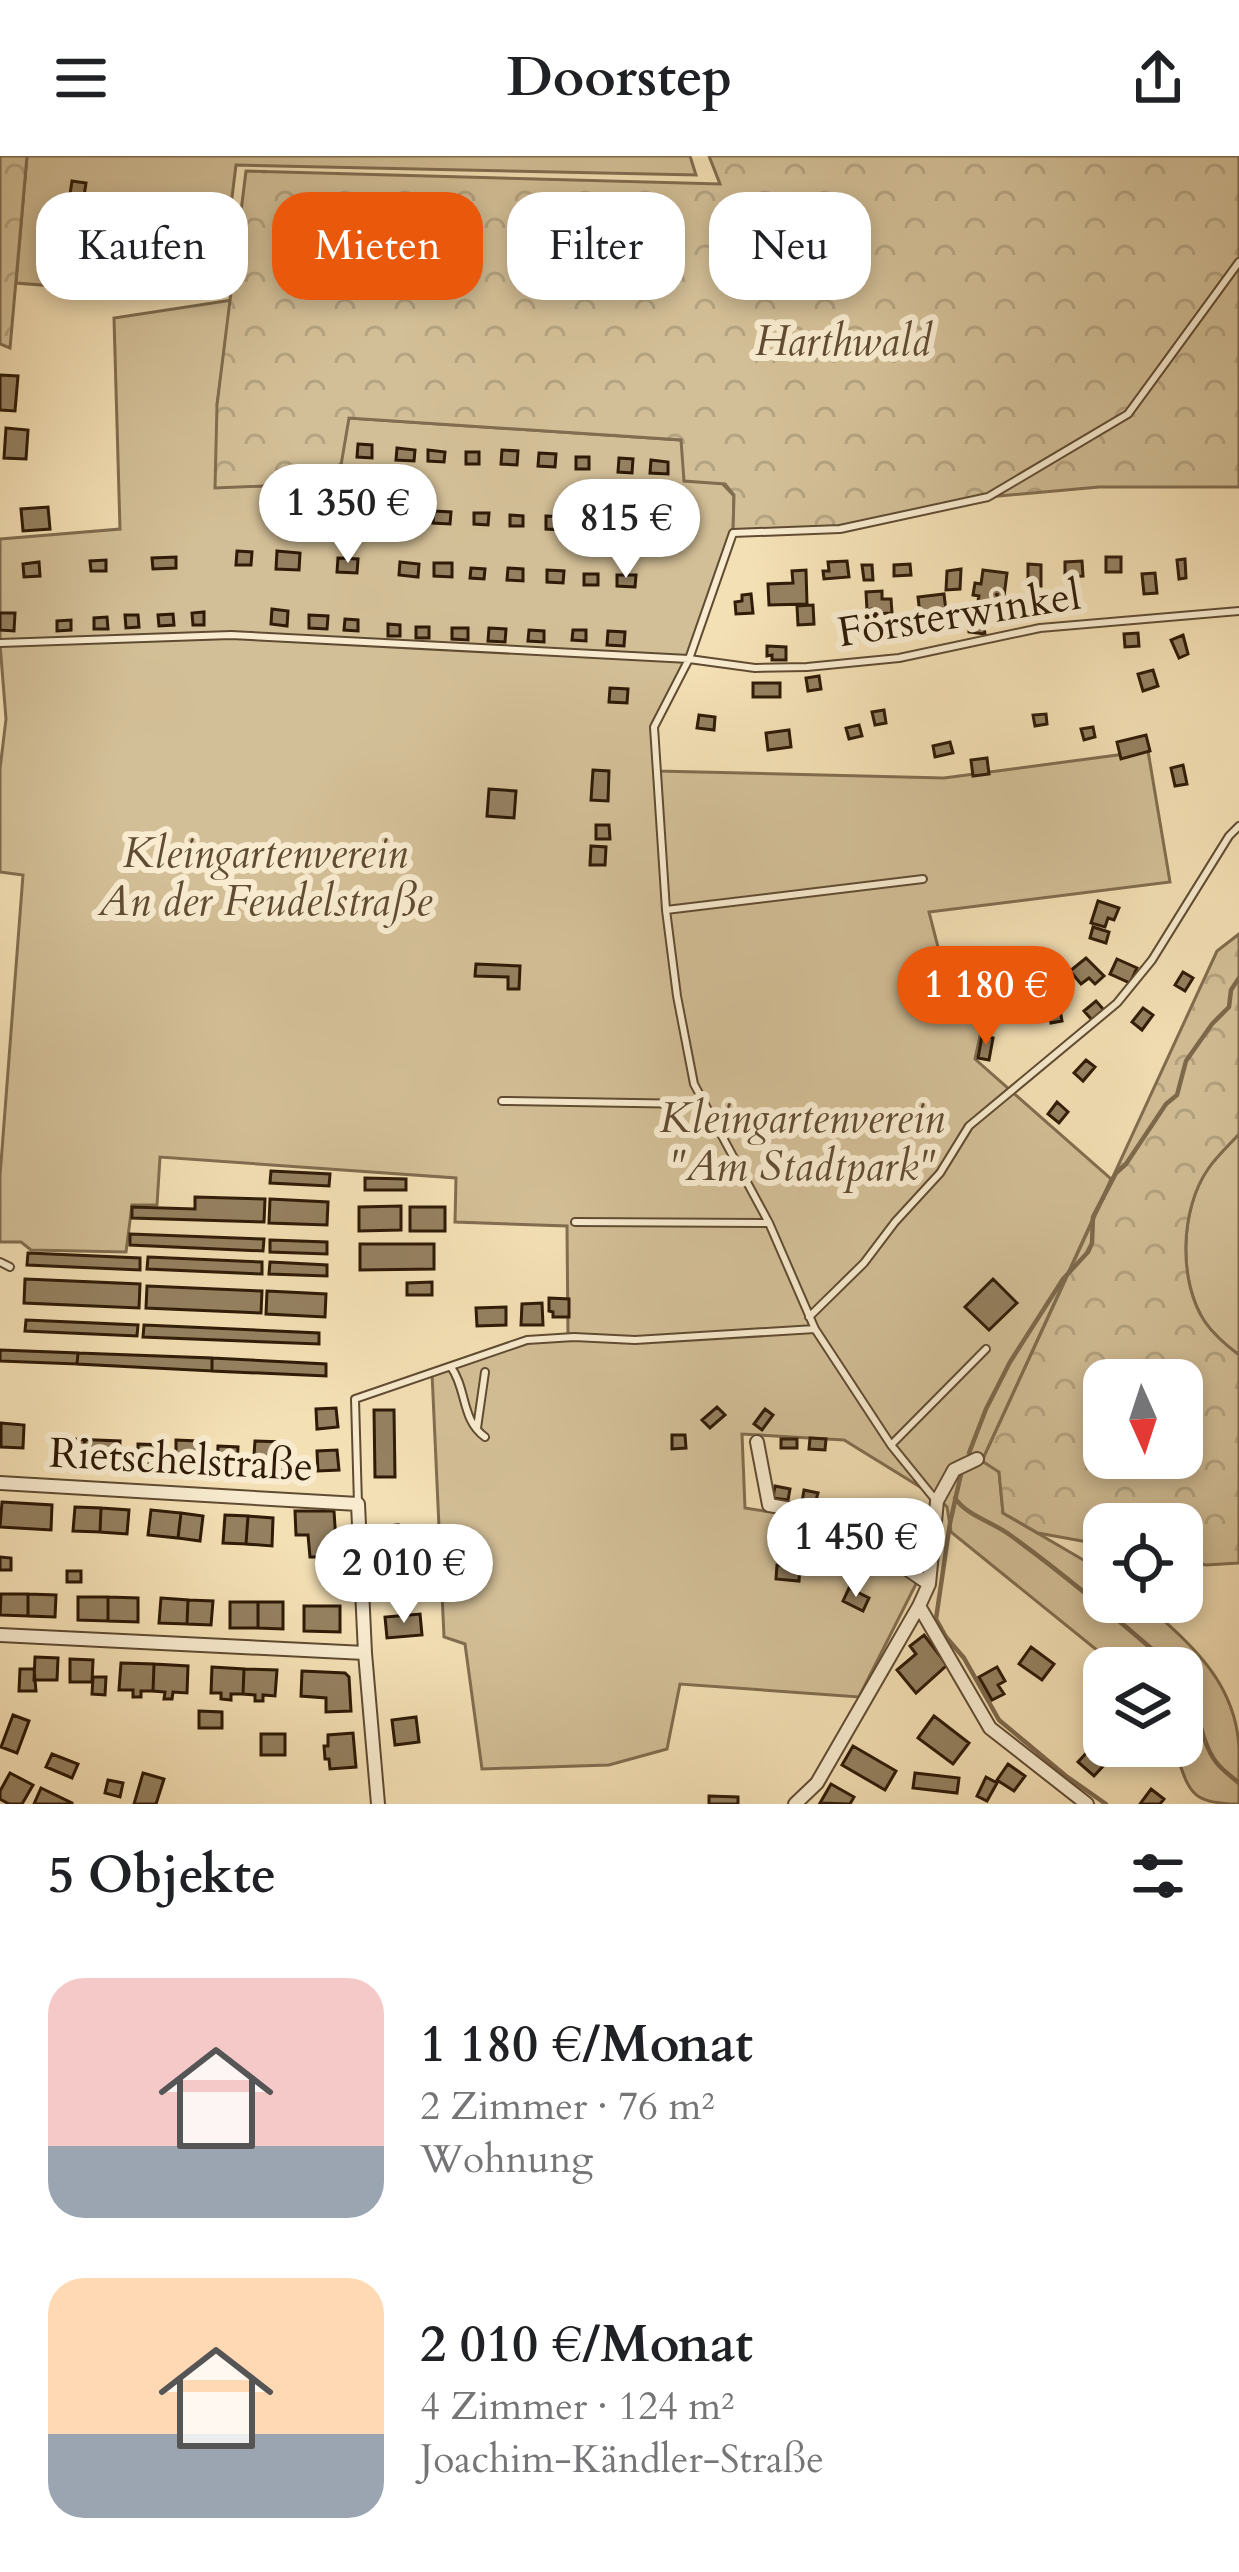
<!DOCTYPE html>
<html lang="de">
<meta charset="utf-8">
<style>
:root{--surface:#fff;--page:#f6f6f6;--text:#202124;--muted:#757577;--accent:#ea580c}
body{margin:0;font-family:Cardo,serif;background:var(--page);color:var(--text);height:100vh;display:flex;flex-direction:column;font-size:45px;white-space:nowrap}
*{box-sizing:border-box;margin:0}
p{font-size:39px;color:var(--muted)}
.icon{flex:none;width:66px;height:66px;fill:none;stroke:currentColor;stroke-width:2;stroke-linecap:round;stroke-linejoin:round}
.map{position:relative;height:1648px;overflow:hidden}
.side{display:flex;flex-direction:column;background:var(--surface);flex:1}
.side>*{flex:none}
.top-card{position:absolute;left:36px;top:36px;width:1167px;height:108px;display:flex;gap:24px}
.needle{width:78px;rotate:177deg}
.tools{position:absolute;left:1083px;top:1203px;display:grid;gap:24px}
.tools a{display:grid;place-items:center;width:120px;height:120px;border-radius:24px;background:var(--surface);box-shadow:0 6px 18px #0003;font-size:60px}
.price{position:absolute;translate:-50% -102px;padding:0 27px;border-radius:42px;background:#fff;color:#222;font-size:39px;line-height:78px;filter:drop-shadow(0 3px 6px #0008)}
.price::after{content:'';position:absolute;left:50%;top:72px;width:36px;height:27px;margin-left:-18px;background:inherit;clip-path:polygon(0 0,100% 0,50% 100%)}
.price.selected{background:var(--accent);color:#fff}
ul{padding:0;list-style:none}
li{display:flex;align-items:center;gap:36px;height:300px;padding:0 48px}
li span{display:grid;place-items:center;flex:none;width:336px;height:240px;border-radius:36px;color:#555}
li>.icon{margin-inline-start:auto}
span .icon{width:144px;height:144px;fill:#fffc;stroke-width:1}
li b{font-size:51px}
h2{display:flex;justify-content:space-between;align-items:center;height:144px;padding:0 48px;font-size:51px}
.pill{padding:0 42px;border-radius:36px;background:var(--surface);box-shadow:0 6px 18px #0003;font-size:42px;line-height:108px}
.pill.selected{background:var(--accent);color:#fff}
header{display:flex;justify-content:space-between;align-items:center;height:156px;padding:0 48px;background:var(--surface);font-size:54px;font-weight:700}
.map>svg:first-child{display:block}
</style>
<header><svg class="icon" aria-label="menu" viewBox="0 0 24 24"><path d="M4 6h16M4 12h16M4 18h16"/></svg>Doorstep<svg class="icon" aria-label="share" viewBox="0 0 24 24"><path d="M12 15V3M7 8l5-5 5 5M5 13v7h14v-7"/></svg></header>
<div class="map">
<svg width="1239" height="1648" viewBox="0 0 1239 1648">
<defs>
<pattern id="forest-crowns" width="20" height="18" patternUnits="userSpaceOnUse" patternTransform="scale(3)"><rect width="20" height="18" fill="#d3bf97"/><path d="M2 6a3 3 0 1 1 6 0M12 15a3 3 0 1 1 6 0" fill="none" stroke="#b5a481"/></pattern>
</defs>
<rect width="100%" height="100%" fill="#f4e0b5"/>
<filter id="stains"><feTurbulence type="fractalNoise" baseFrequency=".00167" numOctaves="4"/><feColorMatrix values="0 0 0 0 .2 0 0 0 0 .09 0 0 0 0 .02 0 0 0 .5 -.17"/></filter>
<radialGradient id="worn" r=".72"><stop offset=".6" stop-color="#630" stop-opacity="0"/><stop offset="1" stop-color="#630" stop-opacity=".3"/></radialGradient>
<path fill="#d3bf97" stroke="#816d4f" stroke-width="3" d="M27,0H690L696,19L236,9L221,130L132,136L16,127Z
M232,144L217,249L348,262L681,284L734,340L733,377L689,503L654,571L657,615L944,622L1148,595L1170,726L929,756L946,822L995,812L975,903L1111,1023L982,1305L999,1315L1003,1357L1104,1416V1446H1143C1189,1487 1235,1524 1239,1591C1239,1610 1239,1629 1239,1648C1187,1648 1190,1634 1173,1590H1182V1512H1119L951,1376L947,1351L938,1342L844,1284L742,1278L745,1352L829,1365L918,1424L859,1541L680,1528L667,1593L609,1609L482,1613L465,1488L444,1481L432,1217L527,1184L568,1181L567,1070L455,1066L456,1022L160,1001L157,1049H132L126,1096L31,1094L21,1086H0V1020L23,719L0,716V613L6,563L0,488V383L120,373L114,162Z
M1239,978V1199C1227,1190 1214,1179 1205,1166C1178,1126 1180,1053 1208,1013C1216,1001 1229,989 1239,978Z"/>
<path fill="url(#forest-crowns)" stroke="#816d4f" stroke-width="3" fill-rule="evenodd" d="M0,0H27L10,192L0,188Z
M709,0H1239V331H1099L988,341L840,373L733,377L734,339L725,328L684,325L681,284L349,262L338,327L215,332L217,249L246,15L720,28Z
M1239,778V978C1229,989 1216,1001 1208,1013C1180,1053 1178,1126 1205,1166C1214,1179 1227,1190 1239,1199V1407L1206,1409L1182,1404V1368H1104V1389L1038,1377L1003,1357L999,1316L982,1305L1217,795ZM1104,1224H1182V1302H1104Z"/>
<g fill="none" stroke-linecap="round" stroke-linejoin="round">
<path stroke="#7d694c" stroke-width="4.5" d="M969,1297L986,1253L1010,1206L1063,1123L1088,1096L1092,1087L1093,1061L1116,1017L1126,1008L1166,948L1177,939L1186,905L1212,868L1229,851L1231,834L1239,822
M961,1318L950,1367L936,1463L946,1481L964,1502L999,1564L1066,1620L1106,1648
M955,1342C967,1360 993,1366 1010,1379C1067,1420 1121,1466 1174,1512
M1182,1521C1200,1547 1198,1582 1216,1606C1222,1614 1232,1621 1239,1627"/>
</g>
<path fill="#958161" stroke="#2f1b07" stroke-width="3" d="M72,25L86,27L83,47L69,45Z
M209,58L220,59L218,78L207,77Z
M112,90L130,92L128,109L111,108Z
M0,219L18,220L15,255L0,254Z
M6,272L28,274L26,303L4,302Z
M358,288L372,289V302L357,301Z
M397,292L415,294L414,305L396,304Z
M428,294L445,296L444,306L428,305Z
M502,294L518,295L517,309L501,308Z
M466,296H479V308H466Z
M539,297L556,298L555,311L538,310Z
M576,301H589V313H576Z
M619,302L633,303L632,317L618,316Z
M651,304L668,306V318L650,317Z
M48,351L50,373L23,375L21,353Z
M400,354L414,355L413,366L400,365Z
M434,355L451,356L450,368L433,367Z
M288,356L304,357L303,367L288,366Z
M474,357H489L488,369L474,368Z
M510,359L523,360V370H510Z
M546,360L564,361L563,374L546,373Z
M582,361L599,362V374L582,373Z
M625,366H639L638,377L624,376Z
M237,395L252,396L251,409H236Z
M277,395L300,397L299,414L276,413Z
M176,401V412L153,413L152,402Z
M1106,401H1121V416H1106Z
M338,402L358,403L357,417L337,416Z
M1185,403L1186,422L1179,423L1177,404Z
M106,404V415H91L90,405Z
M847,405L849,421L824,423L823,415H829L828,406Z
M1082,405L1083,420L1065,421V406Z
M39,406L40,420L24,421L23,408Z
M400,406L419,408L418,421L399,419Z
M434,407H452V421L434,420Z
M910,408L911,419L894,420V409Z
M1028,408L1041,409V430H1028Z
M862,409H872L873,424H864Z
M471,412L485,413L484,423L470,422Z
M508,412L523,413V425L507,424Z
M961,413L960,433L946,434L947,415Z
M547,414L564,415L563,427L547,426Z
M806,414L807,448L769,449L768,428L793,427L792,415Z
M983,414L1007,417L1003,448L978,445L979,440L973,439L975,427L981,428Z
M1155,417L1157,437L1144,438L1142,418Z
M584,418H598V429H584Z
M617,419H636L635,431L617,430Z
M882,435V443H891L892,457L873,458L872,453L867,454L866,436Z
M751,438L753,457L736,458L735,446L742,445V439Z
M944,438L946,455L920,458L918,441Z
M813,449L814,468L798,469L797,450Z
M967,449H972L973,459L982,458L985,478L969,476Z
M272,453L288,455L287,470L271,468Z
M946,455L948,476L941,477L939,456Z
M204,456V469H193L192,457Z
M0,457H15L14,475L0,474Z
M173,458L174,469L159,470L158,459Z
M125,459H138L139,471L126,472Z
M309,459L328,460L327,473L309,472Z
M107,461L108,473H94V462Z
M345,463L358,464V475L344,474Z
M71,464V474L57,475V465Z
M388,468L400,469V480H388Z
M416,471H429V482H416Z
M452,472H468V484L452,483Z
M489,472L506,473L505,486L488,485Z
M529,474L544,475V486L528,485Z
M573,474H586V485L572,484Z
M608,475L625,476L624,490L607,489Z
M1138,477L1139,490L1125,491L1124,478Z
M1183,479L1188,498L1179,502L1171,484Z
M767,490L786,491V504H772V499L767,500Z
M1153,514L1158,530L1143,535L1138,518Z
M819,520L821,533L808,535L806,522Z
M753,527H780V541H753Z
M610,532L628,533L627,547L609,546Z
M884,554L886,567L875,569L872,556Z
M1046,558L1047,568L1035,570L1033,559Z
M699,559L715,561L714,574L697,572Z
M859,569L862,580L849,583L846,572Z
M1093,571L1095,581L1084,584L1081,573Z
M789,574L791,591L768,594L766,577Z
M1146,579L1150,595L1121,603L1117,586Z
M950,586L953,597L935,601L933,590Z
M987,602L989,618L973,620L971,604Z
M1183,609L1187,628L1175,630L1171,612Z
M593,614L609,615L608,645L591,644Z
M489,633L516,635L514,662L487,660Z
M596,669H609L610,683H596Z
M591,690L606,691L605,709H590Z
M1098,745L1119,752L1114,764L1108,762L1105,771L1091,767Z
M1093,771L1109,776L1106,787L1090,782Z
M1086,802L1104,820L1095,828L1089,822L1081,828L1070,815Z
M1117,803L1137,812L1130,827L1110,818Z
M476,808L520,810L519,833H508V821L475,820Z
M1183,816L1193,822L1185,835L1175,829Z
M991,819L1006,820V833L990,832Z
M1096,845L1104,854L1092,864L1084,855Z
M1059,848L1062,865L1051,867L1048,850Z
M1143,852L1153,859L1142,874L1132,866Z
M982,880L993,882L989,904L978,902Z
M1086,904L1095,911L1083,925L1074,917Z
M1057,946L1068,956L1059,967L1048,958Z
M271,1015L330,1018L329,1030L270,1027Z
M365,1022L406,1023V1034H365Z
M195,1041L265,1043L264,1066L132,1062V1051L195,1053Z
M270,1043L328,1046L327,1069L269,1067Z
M401,1050V1074L359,1075V1051Z
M410,1051H445V1075H410Z
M130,1078L264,1083L263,1095L130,1089Z
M270,1084L327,1086V1098L270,1096Z
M360,1088H434V1113L360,1114Z
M28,1097L140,1102V1114L27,1109Z
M148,1101L262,1106V1118L147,1113Z
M270,1106L327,1109V1120L269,1118Z
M25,1123L140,1128L139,1152L24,1147Z
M993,1123L1017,1147L989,1174L965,1151Z
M432,1126V1139H407V1127Z
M147,1130L262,1135L261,1157L146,1152Z
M267,1135L326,1138L325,1161L266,1158Z
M549,1142L569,1143V1161H553V1156L549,1155Z
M542,1147L543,1169H521L522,1148Z
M506,1151V1169L477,1170L476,1152Z
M26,1164L138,1169L137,1180L25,1175Z
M144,1169L319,1177V1188L143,1181Z
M0,1194L78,1197L77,1208L0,1205Z
M78,1197L212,1202V1215L77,1208Z
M212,1202L326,1208V1220L212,1215Z
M717,1251L725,1259L710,1272L702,1264Z
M336,1252L338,1271L317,1273L316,1253Z
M765,1253L773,1259L762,1274L754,1268Z
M374,1254H394L395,1321H375Z
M1,1267L24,1269L23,1292L1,1291Z
M672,1279H685L686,1292L672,1293Z
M810,1282L826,1283L825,1294L809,1293Z
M71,1283L120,1285L119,1309L70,1307Z
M781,1283H797V1292H781Z
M176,1284L197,1285L198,1310L176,1308Z
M255,1285L285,1286L284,1315L253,1313Z
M138,1288L164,1289L163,1309L138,1308Z
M218,1290L238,1291L237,1315L217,1313Z
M337,1294L339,1314L318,1315L317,1295Z
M775,1330L790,1333L788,1344L773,1342Z
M804,1334L818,1337L815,1348L802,1346Z
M2,1346L52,1349L51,1374L0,1371Z
M854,1347L871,1358L863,1370L846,1360Z
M75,1351L101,1352L100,1376L73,1375Z
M101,1352L129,1354L127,1378L100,1376Z
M151,1354L181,1357L178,1382L148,1379Z
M295,1355H334L337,1401H310L308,1379H296Z
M181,1357L203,1360L200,1385L178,1382Z
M225,1359L248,1360L246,1388L223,1387Z
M248,1360L273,1362L272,1390L246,1388Z
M885,1368L896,1373L889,1388L877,1383Z
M398,1369L404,1433L383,1435L377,1371Z
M0,1401L11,1402V1414H0Z
M777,1409L800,1410L799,1425L776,1423Z
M67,1415H81V1426H67Z
M849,1432L869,1442L863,1455L843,1445Z
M1,1438H28V1460L0,1459Z
M28,1438L56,1439L55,1461L28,1460Z
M78,1441H108V1465L78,1464Z
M108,1441L138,1442V1466L108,1465Z
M161,1442L188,1444L187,1468L159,1467Z
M188,1444L213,1445L211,1469L187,1468Z
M230,1446H258V1472H230Z
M258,1446H283V1473L258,1472Z
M304,1450H340V1476L304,1475Z
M420,1458L422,1479L387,1482L385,1461Z
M924,1479L947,1509L916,1537L897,1514L916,1498L910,1490Z
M1031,1491L1054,1508L1042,1524L1019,1508Z
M35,1501L58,1502L57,1524H34Z
M70,1503L93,1504L92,1526H70Z
M121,1507L154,1508L153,1535H141V1541H133V1534H119Z
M154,1508L188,1510L187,1537L173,1536L172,1543H164L165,1536L153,1535Z
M212,1511L244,1513L243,1538H231V1544L221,1543V1537H211Z
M997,1511L1005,1525L998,1529L1004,1538L992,1544L979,1521Z
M20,1513H34L36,1535H19Z
M244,1513L277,1514L275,1540L263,1539V1545H255V1539L243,1538Z
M302,1515L345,1517L349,1521L351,1555L326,1556V1542L301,1540Z
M93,1521H106L105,1539L92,1538Z
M199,1555L222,1556V1572H199Z
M13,1559L29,1565L17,1597L1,1591Z
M934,1560L969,1587L953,1608L918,1582Z
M416,1561L419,1586L395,1589L392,1564Z
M353,1577L356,1611L330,1613L329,1603H325L324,1590H328V1579Z
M261,1578H285V1599H261Z
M853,1590L896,1615L885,1634L842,1609Z
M1090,1593L1106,1607L1094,1620L1078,1606Z
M52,1598L78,1608L72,1622L46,1611Z
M1008,1608L1025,1620L1014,1635L997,1624Z
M10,1617L33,1629L22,1648H9L0,1643V1635Z
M143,1617L164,1623L156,1648H134Z
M915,1617L959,1622L957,1637L913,1632Z
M986,1621L997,1627L987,1645L977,1640Z
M108,1624L123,1627L120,1641L105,1637Z
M831,1628L854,1641L850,1648L820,1647Z
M41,1632L72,1647V1648H34Z
M1151,1633L1164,1643L1160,1648H1140Z
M709,1640L738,1641V1648H709Z"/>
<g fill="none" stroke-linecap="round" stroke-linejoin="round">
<g stroke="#604c32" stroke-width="10">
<path id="service" d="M0,487L231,479L689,503L755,512L807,511L899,502L1040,472L1239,455
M666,754L923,723
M502,945L696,948L703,946
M575,1066L769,1067
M0,1106L10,1111
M809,1161L864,1107L895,1066L940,1017L969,970L1117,847L1152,804L1229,680L1239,670
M451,1211C467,1233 461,1264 485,1281
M477,1272L485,1216
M891,1289L986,1193
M934,1342L891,1289L815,1173L769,1067L694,928L677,840L666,754L654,571L689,503L733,377L840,373L988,341L1128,258L1239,106
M358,1348L355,1243L527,1184L574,1181L635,1184L815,1173"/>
</g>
<g stroke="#604c32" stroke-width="16">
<path id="minor" d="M757,1286L769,1349L830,1360L929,1428
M0,1327L358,1348L365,1497L378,1648
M919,1450L990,1572L1087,1648
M0,1479L365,1497
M795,1648L817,1627L919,1450L929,1428L937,1345L954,1314L977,1303"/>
</g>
<use href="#service" stroke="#f8ebcf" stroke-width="6"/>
<use href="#minor" stroke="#f8ebcf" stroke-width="12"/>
</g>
<g text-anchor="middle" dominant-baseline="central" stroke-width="12" stroke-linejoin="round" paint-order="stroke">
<g font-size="42" font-style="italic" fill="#604c32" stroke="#f8ebcf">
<text x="843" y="185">Harthwald</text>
<text x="265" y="697">Kleingartenverein<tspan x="265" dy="48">An der Feudelstraße</tspan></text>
<text x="802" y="962">Kleingartenverein<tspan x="802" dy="48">"Am Stadtpark"</tspan></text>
</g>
<g font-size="42" fill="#2f1b07" stroke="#f8ebcf">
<text transform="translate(959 458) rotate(-9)">Försterwinkel</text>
<text transform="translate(181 1304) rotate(3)">Rietschelstraße</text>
</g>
</g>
<rect width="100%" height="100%" filter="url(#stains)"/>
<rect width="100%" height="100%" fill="url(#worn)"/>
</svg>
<div class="tools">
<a><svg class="needle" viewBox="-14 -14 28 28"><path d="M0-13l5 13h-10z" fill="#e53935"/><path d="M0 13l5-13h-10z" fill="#757577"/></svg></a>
<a><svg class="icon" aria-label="locate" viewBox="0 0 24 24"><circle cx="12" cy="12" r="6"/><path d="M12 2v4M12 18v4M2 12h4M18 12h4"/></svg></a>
<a><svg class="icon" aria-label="layers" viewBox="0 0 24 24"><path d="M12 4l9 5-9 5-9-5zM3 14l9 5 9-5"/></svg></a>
</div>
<b class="price" style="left:348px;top:410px">1 350 €</b>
<b class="price" style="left:626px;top:425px">815 €</b>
<b class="price selected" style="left:986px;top:892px">1 180 €</b>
<b class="price" style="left:856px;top:1444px">1 450 €</b>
<b class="price" style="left:404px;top:1470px">2 010 €</b>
<div class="top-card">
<a class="pill">Kaufen</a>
<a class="pill selected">Mieten</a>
<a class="pill">Filter</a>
<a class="pill">Neu</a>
</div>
</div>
<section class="side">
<h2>5 Objekte<svg class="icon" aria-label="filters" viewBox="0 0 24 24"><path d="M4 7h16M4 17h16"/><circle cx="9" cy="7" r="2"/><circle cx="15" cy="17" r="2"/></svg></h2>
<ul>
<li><span style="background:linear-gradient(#f6c9c9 70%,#9aa5b1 0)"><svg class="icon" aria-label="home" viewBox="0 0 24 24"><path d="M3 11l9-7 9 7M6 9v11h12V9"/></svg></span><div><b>1 180 €/Monat</b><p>2 Zimmer · 76 m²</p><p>Wohnung</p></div></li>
<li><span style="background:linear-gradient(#ffd9b3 65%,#9aa5b1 0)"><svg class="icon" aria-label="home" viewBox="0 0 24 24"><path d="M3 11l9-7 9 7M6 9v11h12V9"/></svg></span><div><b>2 010 €/Monat</b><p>4 Zimmer · 124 m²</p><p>Joachim-Kändler-Straße</p></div></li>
</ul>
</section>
